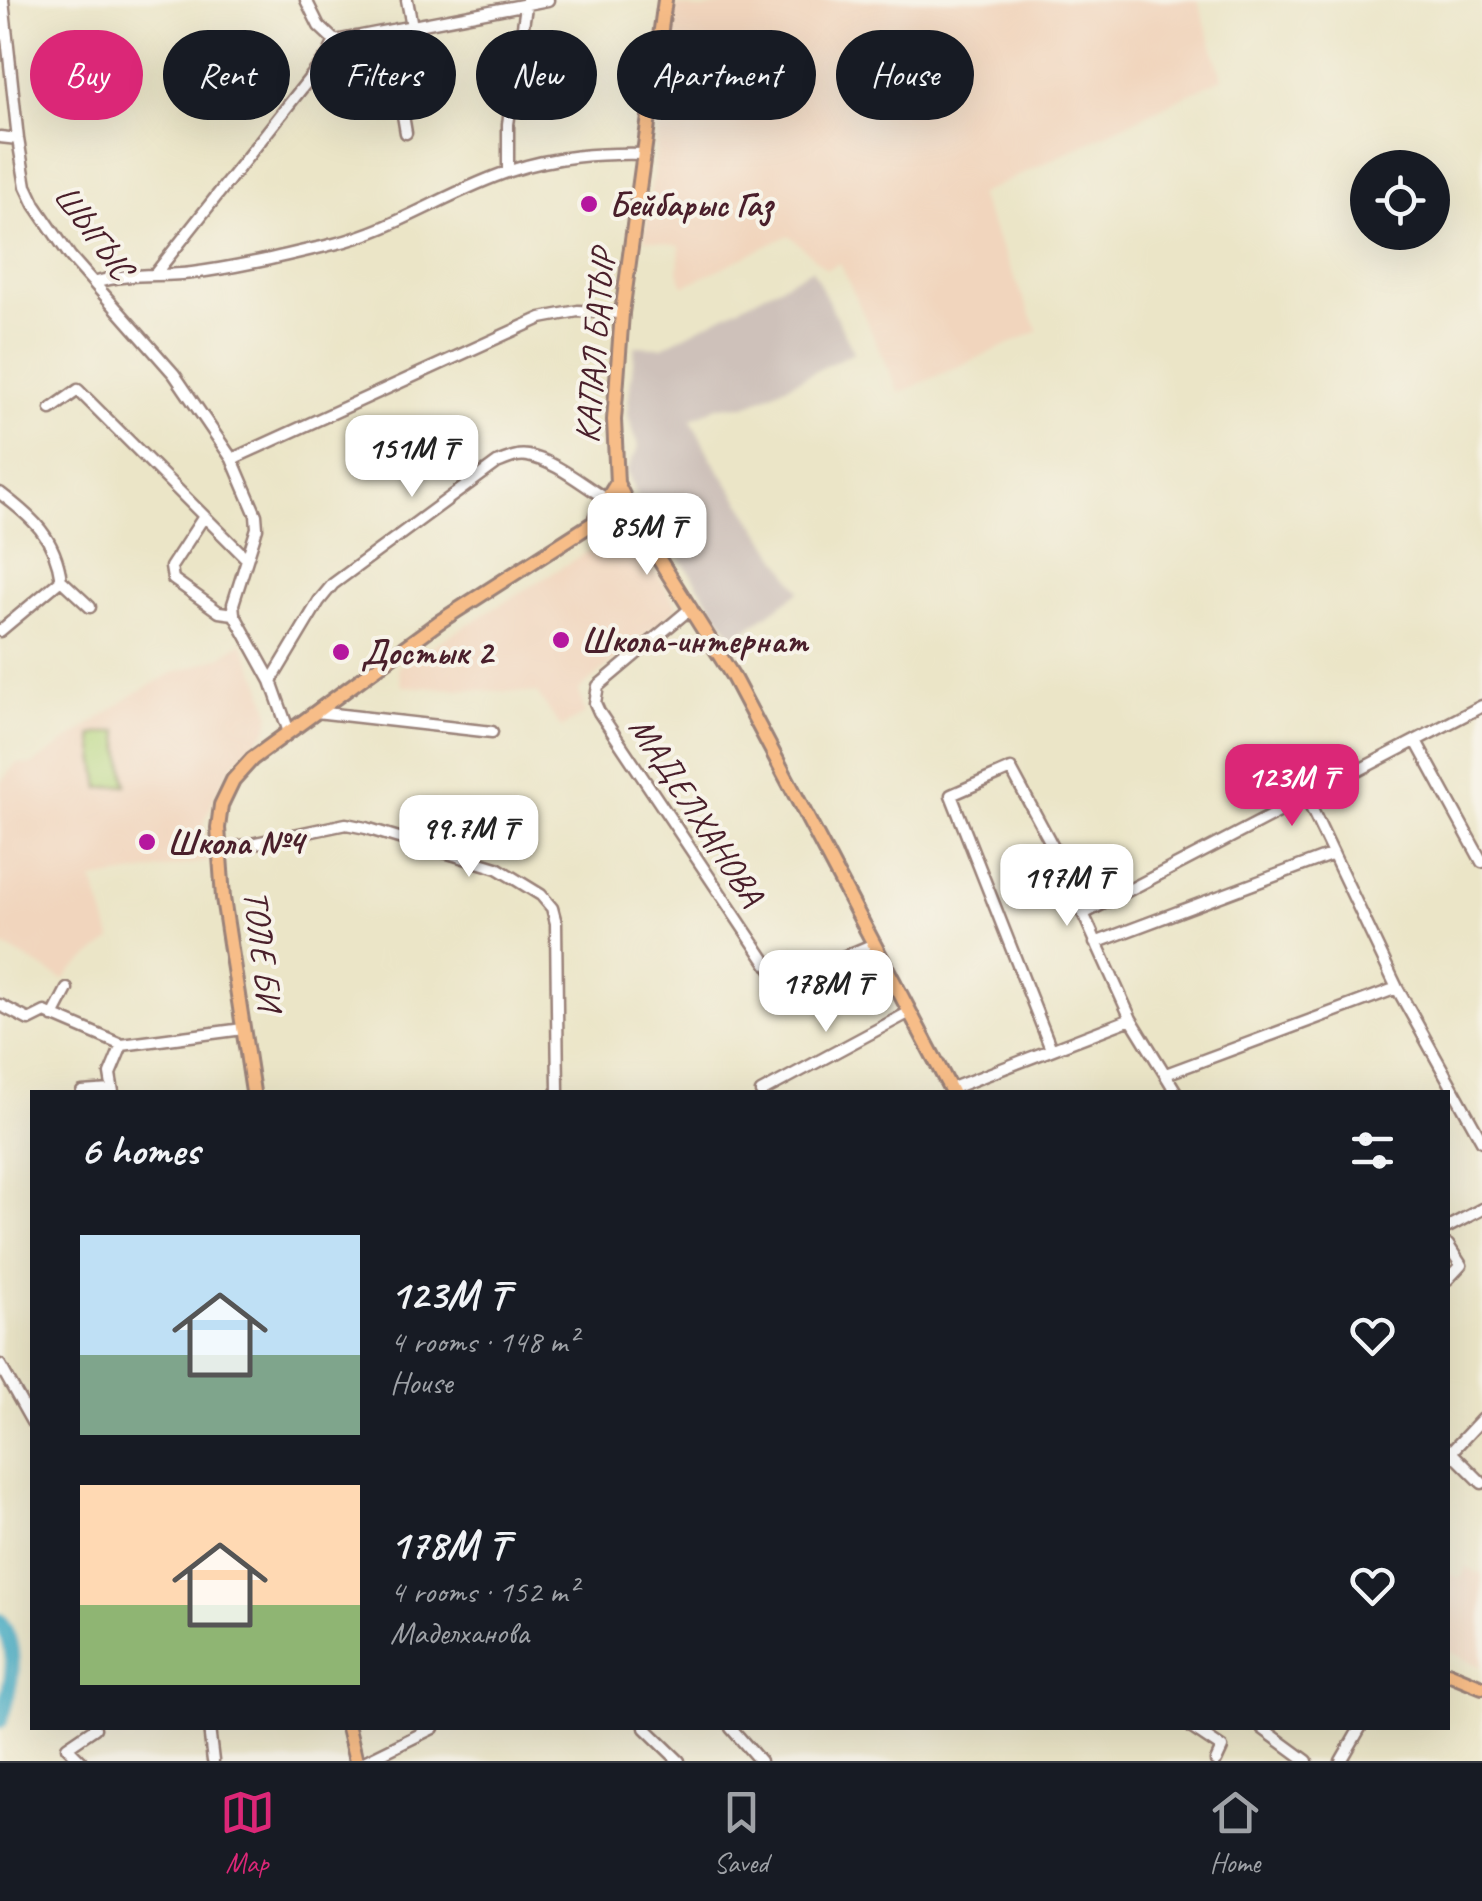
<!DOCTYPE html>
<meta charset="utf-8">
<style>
:root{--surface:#171b24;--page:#20242c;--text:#f1f3f6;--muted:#9ea1a6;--line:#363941;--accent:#db2777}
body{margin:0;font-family:Caveat,sans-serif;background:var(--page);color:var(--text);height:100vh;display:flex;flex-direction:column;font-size:38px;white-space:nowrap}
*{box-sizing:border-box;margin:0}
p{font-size:32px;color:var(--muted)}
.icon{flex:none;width:55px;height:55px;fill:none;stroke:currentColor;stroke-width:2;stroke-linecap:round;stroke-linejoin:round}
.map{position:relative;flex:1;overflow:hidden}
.sheet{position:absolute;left:30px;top:1090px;width:1420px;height:640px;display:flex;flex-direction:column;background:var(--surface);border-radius:0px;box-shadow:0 10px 40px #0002}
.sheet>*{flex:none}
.banner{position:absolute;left:30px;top:30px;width:1422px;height:90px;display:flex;gap:20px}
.tools{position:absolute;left:1350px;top:150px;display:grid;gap:20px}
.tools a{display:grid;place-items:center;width:100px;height:100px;border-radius:50%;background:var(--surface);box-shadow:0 10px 40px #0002;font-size:50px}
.price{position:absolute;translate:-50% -85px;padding:0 22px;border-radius:20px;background:#fff;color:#222;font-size:32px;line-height:65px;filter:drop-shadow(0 2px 5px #0008)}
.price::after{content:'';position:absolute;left:50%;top:60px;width:30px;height:22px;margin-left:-15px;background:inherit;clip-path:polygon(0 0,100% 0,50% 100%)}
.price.current{background:var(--accent);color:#fff}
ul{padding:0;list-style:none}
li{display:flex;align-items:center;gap:30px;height:250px;padding:0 50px}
li span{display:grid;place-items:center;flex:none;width:280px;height:200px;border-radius:0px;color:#555}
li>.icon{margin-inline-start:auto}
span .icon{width:120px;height:120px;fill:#fffc;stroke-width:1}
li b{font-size:42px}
h2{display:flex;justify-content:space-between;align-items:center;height:120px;padding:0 50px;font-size:42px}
.chip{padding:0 35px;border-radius:45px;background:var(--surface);box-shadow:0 10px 40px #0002;font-size:35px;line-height:90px}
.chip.current{background:var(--accent);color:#fff}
.menu{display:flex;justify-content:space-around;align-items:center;height:140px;border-top:2px solid var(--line);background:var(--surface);font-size:28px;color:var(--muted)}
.menu a{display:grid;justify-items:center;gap:5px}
.menu .current{color:var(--accent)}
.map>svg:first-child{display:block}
</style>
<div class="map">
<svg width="1482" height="1761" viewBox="0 0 1482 1761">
<rect width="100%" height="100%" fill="#f7f3e8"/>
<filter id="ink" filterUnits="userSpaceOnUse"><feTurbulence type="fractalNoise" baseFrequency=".01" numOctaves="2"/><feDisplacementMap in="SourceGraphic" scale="20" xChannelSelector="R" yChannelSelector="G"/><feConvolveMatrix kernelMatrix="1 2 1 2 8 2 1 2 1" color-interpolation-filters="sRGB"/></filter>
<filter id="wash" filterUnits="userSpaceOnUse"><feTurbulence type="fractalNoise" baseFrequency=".0048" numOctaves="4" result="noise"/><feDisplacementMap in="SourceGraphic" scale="40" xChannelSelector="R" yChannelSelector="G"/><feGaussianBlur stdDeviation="2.25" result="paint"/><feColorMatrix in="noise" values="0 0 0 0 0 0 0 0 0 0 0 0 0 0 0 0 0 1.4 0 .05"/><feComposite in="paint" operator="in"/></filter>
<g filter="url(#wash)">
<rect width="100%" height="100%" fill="#ebe5c7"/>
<path fill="#f1d5bd" d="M742,0H1198L1222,78L978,195L1038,331L899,393L840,263L826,269L789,235L684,286L678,271L680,245L644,239L676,5L701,10Z
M621,531L637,542L678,607L579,690L585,714L561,728L537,693L402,686L398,667Z
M242,642L261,683L271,716L267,730L233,764L217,791L204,824L208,861L93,880L112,940L71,971L64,980L0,944V782L17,763L32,765L137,692L173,673L221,657Z
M1466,1568L1482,1575V1667L1448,1651V1572L1461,1579Z"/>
<path fill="#cec1ba" d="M812,269L854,352L748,405L717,406L691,420L711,458L800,591L734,638L634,490L627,470L639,447L627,413L635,346L662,347Z"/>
<path fill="#b5d67e" stroke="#807a54" stroke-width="2.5" d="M118,731L127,785L100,788L92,735Z"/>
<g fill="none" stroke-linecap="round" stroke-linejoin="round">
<path stroke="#44acc4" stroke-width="15" d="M0,1621C21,1651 11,1689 0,1721"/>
</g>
</g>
<g filter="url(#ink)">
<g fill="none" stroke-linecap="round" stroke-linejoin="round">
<g stroke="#9a8279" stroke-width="15">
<path id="minor" d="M3,0L18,139L26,186L35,205L70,256L174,374L232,459L256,515L257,528L233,604L234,614L271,681L289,732
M306,0L319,26L335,41
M407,0L412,26
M396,29L397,80L406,133
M335,41L548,0
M0,137L18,139
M508,171V124L527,0
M155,274L328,55L335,41
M94,283C128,272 158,277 192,273C240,267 287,255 334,244C396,229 449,191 510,171C555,156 598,153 645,154
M51,409L78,390L247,559
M232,459L541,318L578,311L622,313
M0,493C33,518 55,537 61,580L90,607
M203,518L171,567L173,579L219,612L234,614
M691,608L598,686L595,703L599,712L772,971L787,979L798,976L874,944
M0,631L61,580
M271,681L319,601L333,584L497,463C507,459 517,454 528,456C556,461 584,486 608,500
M316,712L492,732
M1416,741L1482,862
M1307,799L1397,988L1482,1141
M222,850L346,824L366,828L497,868L541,895L552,908L556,923L558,1092
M1083,914L1482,706
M1095,943L1333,854
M0,1005L29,1020L45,1012L122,1045L243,1029
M53,1016L67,989
M1051,1049L951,795L1011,769L1053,847L1131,1019L1176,1092
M1166,1074L1397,988
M950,1089L1131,1019
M82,1092L111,1090
M113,1092L110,1074L122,1045
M761,1092L910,1012
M1448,1227L1482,1209
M1448,1245L1461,1265L1448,1279
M0,1365L32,1422
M1448,1449L1482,1483
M1451,1452L1482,1419
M209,1728L213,1761
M645,1728L679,1761
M731,1728L760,1761
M1192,1728L1222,1748L1216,1761
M1262,1728L1307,1761
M81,1761L67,1747L95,1728
M366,1761L433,1728
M1341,1761L1360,1728"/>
</g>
<g stroke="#9a8279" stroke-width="18">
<path id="major" d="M665,0L622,313L614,420L617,483L638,526L732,675L952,1092
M596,517L617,483
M595,523L638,526
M253,1092L223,898L218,828L221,805L233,780L252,759L439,622L626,502
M1448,1673L1482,1687
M348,1728L356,1761"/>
</g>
<use href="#minor" stroke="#fff" stroke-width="10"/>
<use href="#major" stroke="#f7bd88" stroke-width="12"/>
</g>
</g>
<g fill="#b5179e" stroke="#f7f3e8" stroke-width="4">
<circle cx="589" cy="204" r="10"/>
<circle cx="561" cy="640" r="10"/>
<circle cx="341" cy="652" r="10"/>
<circle cx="147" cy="842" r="10"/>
</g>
<g text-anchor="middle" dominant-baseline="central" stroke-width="8" stroke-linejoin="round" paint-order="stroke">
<g font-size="35" font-weight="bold" fill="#4a1f2b" stroke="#f7f3e8" text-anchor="start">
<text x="609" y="204">Бейбарыс Газ</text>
<text x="581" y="640">Школа-интернат</text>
<text x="361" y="652">Достык 2</text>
<text x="167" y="842">Школа №4</text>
</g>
<g font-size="35" fill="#4a1f2b" stroke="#f7f3e8">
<text transform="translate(94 232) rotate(53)">ШЫГЫС</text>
<text transform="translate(595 346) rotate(-85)">КАПАЛ БАТЫР</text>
<text transform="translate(697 811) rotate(57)">МАДЕЛХАНОВА</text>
<text transform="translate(263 950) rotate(83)">ТОЛЕ БИ</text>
</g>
</g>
</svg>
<div class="tools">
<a><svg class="icon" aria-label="locate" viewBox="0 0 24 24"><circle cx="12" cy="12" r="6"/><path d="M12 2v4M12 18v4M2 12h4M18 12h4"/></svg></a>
</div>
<b class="price" style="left:412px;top:500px">151M ₸</b>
<b class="price" style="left:647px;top:578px">85M ₸</b>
<b class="price current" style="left:1292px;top:829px">123M ₸</b>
<b class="price" style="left:469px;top:880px">99.7M ₸</b>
<b class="price" style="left:1067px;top:929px">197M ₸</b>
<b class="price" style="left:826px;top:1035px">178M ₸</b>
<div class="banner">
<a class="chip current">Buy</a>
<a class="chip">Rent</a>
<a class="chip">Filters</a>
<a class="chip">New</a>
<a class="chip">Apartment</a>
<a class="chip">House</a>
</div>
<section class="sheet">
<h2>6 homes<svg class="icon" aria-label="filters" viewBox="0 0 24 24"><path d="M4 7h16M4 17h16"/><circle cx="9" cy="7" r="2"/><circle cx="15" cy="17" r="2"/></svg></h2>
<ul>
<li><span style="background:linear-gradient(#bfe0f5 60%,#7fa58c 0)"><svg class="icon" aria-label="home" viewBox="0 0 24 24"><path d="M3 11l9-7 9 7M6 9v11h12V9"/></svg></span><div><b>123M ₸</b><p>4 rooms · 148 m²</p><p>House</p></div><svg class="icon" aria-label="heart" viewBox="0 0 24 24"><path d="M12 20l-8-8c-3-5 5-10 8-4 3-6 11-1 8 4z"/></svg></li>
<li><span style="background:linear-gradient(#ffd9b3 60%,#8fb573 0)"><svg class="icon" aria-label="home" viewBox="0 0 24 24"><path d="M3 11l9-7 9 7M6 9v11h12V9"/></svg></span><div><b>178M ₸</b><p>4 rooms · 152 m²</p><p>Маделханова</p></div><svg class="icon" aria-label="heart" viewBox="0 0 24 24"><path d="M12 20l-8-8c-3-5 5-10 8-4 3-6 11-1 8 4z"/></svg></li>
</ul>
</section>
</div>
<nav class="menu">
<a class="current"><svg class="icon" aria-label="map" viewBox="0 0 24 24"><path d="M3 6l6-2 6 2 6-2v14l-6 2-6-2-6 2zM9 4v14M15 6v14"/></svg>Map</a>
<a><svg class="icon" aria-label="saved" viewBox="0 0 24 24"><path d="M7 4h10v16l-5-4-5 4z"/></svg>Saved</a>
<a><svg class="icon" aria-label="home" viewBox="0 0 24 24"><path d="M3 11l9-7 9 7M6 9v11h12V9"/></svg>Home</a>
</nav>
